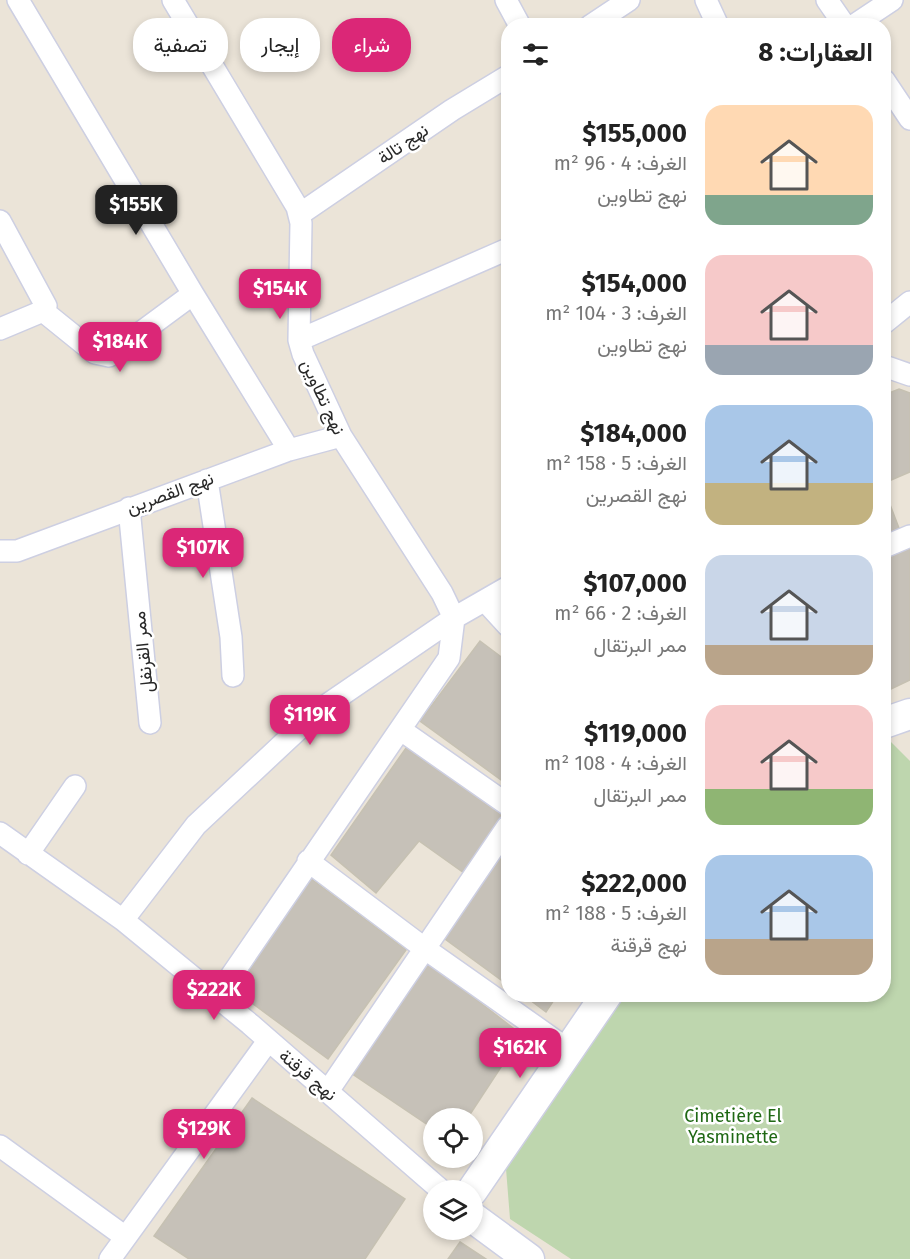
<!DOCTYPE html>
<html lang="ar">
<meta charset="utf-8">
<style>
:root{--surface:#fff;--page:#f6f6f6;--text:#222;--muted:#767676;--accent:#db2777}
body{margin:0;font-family:"Fira Sans",Vazirmatn,sans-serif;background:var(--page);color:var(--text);direction:rtl;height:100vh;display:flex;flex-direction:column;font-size:22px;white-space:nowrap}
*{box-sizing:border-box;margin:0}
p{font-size:20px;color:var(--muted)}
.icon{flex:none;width:33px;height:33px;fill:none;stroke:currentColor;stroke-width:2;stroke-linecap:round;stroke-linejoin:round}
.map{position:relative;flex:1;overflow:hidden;direction:ltr}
.sheet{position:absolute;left:501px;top:18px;width:390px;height:984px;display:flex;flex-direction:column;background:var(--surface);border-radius:24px;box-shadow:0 3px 9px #0003;direction:rtl}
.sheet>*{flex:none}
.banner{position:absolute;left:18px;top:18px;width:393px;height:54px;direction:rtl;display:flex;gap:12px}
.tools{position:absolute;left:423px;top:1108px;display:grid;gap:12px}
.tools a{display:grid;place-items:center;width:60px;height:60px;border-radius:50%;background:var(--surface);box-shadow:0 3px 9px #0003;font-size:30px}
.price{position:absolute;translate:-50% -51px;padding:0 14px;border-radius:12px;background:var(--accent);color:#fff;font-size:20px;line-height:39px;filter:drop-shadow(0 2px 3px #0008)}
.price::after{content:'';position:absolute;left:50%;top:36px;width:18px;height:14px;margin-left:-9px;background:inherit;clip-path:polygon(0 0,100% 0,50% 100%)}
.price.selected{background:#222;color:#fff}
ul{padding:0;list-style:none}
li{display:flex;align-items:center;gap:18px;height:150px;padding:0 18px}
li span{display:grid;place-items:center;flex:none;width:168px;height:120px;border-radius:18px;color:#555}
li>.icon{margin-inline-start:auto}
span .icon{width:72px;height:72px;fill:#fffc;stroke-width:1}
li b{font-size:26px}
h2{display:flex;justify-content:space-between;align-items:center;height:72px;padding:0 18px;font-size:26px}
.tag{padding:0 21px;border-radius:24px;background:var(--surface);box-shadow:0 3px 9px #0003;font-size:21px;line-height:54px}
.tag.selected{background:var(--accent);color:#fff}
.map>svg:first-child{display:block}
</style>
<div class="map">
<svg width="910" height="1259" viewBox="0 0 910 1259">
<rect width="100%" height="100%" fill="#ebe4d8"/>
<path fill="#bed6ae" d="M891,742L910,761V1259H571L510,1219L505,1156L621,995L884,994V745Z"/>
<path fill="#c6c1b8" stroke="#c6c1b2" stroke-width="1.5" d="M899,389L910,393V472L884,483V395Z
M884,489L899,528L884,535Z
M910,548V680L889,690L884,676V558Z
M480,641L508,662V785L420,721Z
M406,748L502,815L464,873L419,841L376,893L331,855Z
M508,849V985L441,936Z
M310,878L406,950L328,1059L234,990Z
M425,960L522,1035L467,1119H434V1129L348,1071Z
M522,994H558L546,1012Z
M252,1098L405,1199L365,1259H189L154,1236Z
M460,1242L486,1259H448Z"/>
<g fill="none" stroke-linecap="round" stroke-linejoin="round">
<g stroke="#cdcfe2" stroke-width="24">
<path id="street" d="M18,0L193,294L289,450
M173,0L297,207L301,223L299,340L303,354L341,436L442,593L454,618L449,658L216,998
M506,0L520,26
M706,0L718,26
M827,0L845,26
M590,26L629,0
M853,26L892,0
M884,80L910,119
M300,214L452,110L508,76
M0,221L46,306L43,311L0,329
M43,311L95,353L109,356L193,294
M884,323L910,302
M299,340L508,249
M884,366L910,375
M207,480L231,637L233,676
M129,508L150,723
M884,547L910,536
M0,551H17L289,450L341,436
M486,602L508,626
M401,730L508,805
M0,833L123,920L250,1024L442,1191
M28,854L75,786
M308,861L424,948L570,1051
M123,920L196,825L318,711L454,618L508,587
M328,1091L508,826
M0,1146L124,1236
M110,1259L268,1041"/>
</g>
<g stroke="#cdcfe2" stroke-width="33">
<path id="secondary" d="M884,723L910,714
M472,1191L607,994
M472,1217L529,1259"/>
</g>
<use href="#street" stroke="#fff" stroke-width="21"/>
<use href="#secondary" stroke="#fff" stroke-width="30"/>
</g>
<g text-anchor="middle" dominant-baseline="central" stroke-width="5" stroke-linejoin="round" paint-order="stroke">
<g font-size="18" fill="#282828" stroke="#fff">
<text transform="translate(403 144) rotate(-34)">نهج تالة</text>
<text transform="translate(323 397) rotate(65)">نهج تطاوين</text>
<text transform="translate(170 493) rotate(-20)">نهج القصرين</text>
<text transform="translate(143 652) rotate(-96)">ممر القرنفل</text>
<text transform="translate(308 1075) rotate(40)">نهج قرقنة</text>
</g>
<g font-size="18" fill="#1f6814" stroke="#fff">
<text x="733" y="1116">Cimetière El<tspan x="733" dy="21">Yasminette</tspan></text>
</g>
</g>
</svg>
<div class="tools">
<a><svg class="icon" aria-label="locate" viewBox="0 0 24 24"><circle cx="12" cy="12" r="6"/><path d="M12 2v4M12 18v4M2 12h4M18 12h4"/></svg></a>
<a><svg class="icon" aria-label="layers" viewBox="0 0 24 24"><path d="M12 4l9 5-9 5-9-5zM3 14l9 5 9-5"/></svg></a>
</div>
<b class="price selected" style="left:136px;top:236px">$155K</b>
<b class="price" style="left:280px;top:320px">$154K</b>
<b class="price" style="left:120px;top:373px">$184K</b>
<b class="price" style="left:203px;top:579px">$107K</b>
<b class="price" style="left:310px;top:746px">$119K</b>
<b class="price" style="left:214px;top:1021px">$222K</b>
<b class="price" style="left:520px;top:1079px">$162K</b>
<b class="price" style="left:204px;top:1160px">$129K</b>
<div class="banner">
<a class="tag selected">شراء</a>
<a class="tag">إيجار</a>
<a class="tag">تصفية</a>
</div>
<section class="sheet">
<h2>العقارات: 8<svg class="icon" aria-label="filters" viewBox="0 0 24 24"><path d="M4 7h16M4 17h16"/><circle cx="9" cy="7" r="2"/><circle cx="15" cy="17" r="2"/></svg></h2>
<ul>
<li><span style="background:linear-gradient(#ffd9b3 75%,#7fa58c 0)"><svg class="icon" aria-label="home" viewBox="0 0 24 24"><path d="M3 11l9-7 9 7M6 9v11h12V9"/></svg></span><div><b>$155,000</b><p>الغرف: 4 · 96 m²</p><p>نهج تطاوين</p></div></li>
<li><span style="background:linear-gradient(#f6c9c9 75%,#9aa5b1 0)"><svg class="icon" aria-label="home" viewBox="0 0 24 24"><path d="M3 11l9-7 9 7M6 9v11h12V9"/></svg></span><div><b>$154,000</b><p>الغرف: 3 · 104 m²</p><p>نهج تطاوين</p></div></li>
<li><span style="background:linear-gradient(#a9c7e8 65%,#c2b280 0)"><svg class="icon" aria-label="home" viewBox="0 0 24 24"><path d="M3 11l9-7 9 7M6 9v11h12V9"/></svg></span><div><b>$184,000</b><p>الغرف: 5 · 158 m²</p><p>نهج القصرين</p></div></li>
<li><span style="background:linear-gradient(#c9d6e8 75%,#b9a48a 0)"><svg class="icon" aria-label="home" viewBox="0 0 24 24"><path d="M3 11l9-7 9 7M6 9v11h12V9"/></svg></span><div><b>$107,000</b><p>الغرف: 2 · 66 m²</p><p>ممر البرتقال</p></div></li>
<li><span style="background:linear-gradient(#f6c9c9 70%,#8fb573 0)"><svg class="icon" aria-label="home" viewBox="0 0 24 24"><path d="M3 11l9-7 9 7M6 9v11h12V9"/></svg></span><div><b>$119,000</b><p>الغرف: 4 · 108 m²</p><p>ممر البرتقال</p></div></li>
<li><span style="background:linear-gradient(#a9c7e8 70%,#b9a48a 0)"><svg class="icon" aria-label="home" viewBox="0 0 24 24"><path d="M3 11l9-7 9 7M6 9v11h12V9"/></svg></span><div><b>$222,000</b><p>الغرف: 5 · 188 m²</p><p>نهج قرقنة</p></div></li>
</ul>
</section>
</div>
